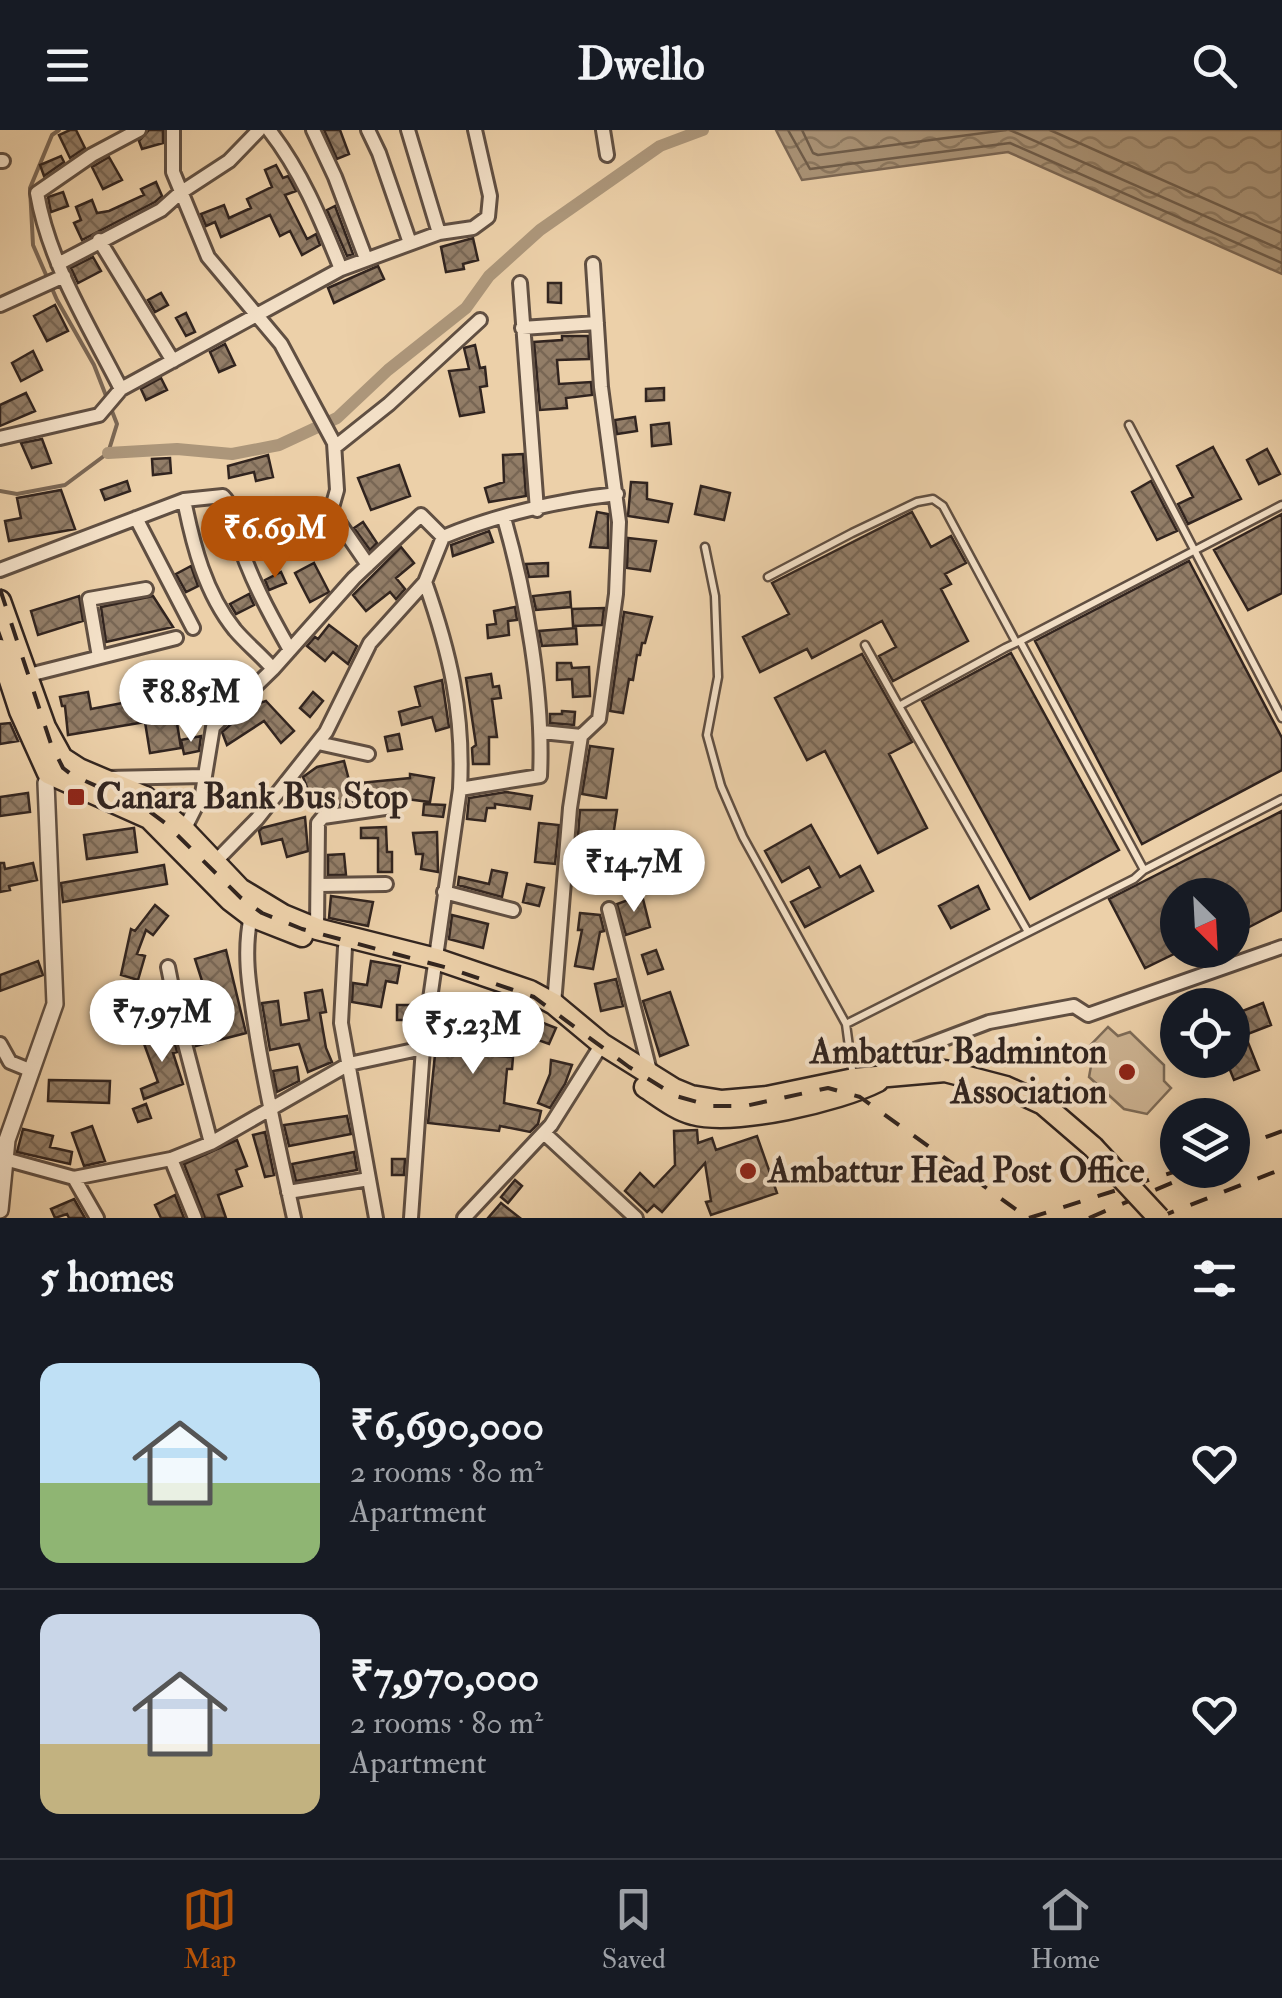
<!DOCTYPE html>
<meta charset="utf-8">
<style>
:root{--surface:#171b24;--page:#20242c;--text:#f1f3f6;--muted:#9ea1a6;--line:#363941;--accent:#b45309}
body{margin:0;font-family:"IM FELL Double Pica",serif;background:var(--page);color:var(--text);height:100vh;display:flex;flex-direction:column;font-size:38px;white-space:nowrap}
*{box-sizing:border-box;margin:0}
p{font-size:32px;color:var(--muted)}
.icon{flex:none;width:55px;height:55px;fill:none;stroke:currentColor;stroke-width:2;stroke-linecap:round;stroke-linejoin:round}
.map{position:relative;height:1088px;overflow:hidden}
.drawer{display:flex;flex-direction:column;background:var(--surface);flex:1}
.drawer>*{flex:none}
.needle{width:65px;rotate:156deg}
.tools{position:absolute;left:1160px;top:748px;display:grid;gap:20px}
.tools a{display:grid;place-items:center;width:90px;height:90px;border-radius:50%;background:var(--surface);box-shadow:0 5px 25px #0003;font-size:50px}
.price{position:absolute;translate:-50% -85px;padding:0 22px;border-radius:35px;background:#fff;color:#222;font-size:32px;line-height:65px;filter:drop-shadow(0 2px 5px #0008)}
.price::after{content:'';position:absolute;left:50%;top:60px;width:30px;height:22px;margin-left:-15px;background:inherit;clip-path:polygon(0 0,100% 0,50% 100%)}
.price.active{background:var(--accent);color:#fff}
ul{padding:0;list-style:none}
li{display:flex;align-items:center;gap:30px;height:250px;padding:0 40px}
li+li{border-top:2px solid var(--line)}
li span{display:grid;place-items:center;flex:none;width:280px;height:200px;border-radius:20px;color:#555}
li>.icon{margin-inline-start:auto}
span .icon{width:120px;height:120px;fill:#fffc;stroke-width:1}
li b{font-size:42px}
h2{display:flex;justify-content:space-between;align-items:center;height:120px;padding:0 40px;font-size:42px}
header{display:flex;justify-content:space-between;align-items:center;height:130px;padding:0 40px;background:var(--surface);font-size:45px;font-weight:700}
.dock{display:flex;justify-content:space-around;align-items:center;height:140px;border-top:2px solid var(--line);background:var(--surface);font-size:28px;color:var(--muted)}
.dock a{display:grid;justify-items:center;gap:5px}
.dock .active{color:var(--accent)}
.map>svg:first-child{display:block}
</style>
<header><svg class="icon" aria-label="menu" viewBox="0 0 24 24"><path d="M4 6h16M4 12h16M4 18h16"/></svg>Dwello<svg class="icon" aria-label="search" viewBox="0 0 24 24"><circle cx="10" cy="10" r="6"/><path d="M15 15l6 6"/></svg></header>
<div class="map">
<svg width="1282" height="1088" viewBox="0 0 1282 1088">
<defs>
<pattern id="water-waves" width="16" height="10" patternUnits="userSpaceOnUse" patternTransform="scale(2.5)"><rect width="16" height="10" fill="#ac967a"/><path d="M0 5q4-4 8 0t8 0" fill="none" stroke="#8d7a63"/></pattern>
<pattern id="building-cross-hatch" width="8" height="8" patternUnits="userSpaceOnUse" patternTransform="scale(2.5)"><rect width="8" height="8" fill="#927d67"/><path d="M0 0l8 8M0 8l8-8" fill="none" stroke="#786654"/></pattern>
</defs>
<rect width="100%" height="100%" fill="#ecd0a9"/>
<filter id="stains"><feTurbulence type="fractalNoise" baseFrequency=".002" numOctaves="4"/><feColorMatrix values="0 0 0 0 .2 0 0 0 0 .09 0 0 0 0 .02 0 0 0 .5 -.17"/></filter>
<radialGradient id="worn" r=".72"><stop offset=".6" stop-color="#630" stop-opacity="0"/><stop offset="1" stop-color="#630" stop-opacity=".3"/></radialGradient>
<path fill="#ccb392" stroke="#7e6c58" stroke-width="2.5" d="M1108,897L1118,906L1130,902L1164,935V951L1171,958L1147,984L1124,979L1089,947L1091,936L1080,926Z"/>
<path fill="url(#water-waves)" stroke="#7b6856" stroke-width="2.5" d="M776,0H1282V144L1008,22L802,50Z"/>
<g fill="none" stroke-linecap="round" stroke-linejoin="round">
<path stroke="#6e5d4c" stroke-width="2.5" d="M788,0L810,39L1010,13L1282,133
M802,0L813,23L818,25L1006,0
M1010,0L1282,120
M1050,0L1282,103"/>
<path stroke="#7b6856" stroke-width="4" d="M0,361L17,364L65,355L108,323L117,294L94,235L57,170L33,115L30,58L52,5L59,0"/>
<path stroke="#ac967a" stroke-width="12" d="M108,323L177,319L232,324L279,315L337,288L388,240L466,178L489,146L540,100L660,16L703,0"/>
</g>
<path fill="url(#building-cross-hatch)" stroke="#31241f" stroke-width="2.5" d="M70,0H76L85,18L70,28L59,5Z
M149,0H163V13L142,19L139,11Z
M324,0H340L349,24L337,29Z
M61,26L64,32L44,46L40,35Z
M109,27L122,50L103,59L92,37Z
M276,35L283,48L288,46L296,61L285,65L307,109L316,104L320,115L302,125L290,101L280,106L270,85L221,107L215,92L206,96L201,84L224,75L229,88L251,78L247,69L272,57L265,40Z
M156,52L162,66L155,72L82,110L74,93L81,90L76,77L92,70L97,83L109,81L144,65L141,59Z
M63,62L68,76L51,82L48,67Z
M335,76L353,124L347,126L327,80Z
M473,108L478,130L463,134L464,139L446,142L441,117Z
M93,127L101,141L78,153L71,138Z
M378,136L384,149L334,173L328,158Z
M548,153H561V173L548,172Z
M161,163L168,175L155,182L148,170Z
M55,175L68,201L47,211L34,186Z
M186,183L195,202L186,206L176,188Z
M562,206H588L589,229L557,230L559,254L591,252L592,265L566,268L567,278L540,280L534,212L562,210Z
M225,214L235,235L219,242L210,222Z
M475,215L480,238L485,237L487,256L480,257L484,282L460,286L449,241L469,239L464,218Z
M33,221L42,240L21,251L12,233Z
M161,248L167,260L146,270L141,259Z
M664,258V270L646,271V259Z
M26,263L35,281L0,296V275Z
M635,287L637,301L617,304L615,290Z
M669,293L671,314L652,316L651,295Z
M42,309L51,333L32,338L21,313Z
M1213,317L1241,369L1188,394L1178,374L1193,367L1177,336Z
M1267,319L1280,344L1259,354L1247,330Z
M523,324L526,366L489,372L485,358L504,352L503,325Z
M268,325L273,347L256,351L254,342L229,348L228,336Z
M170,328L171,343L153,345L152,329Z
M399,335L410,366L371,380L358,348Z
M127,351L130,361L105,370L101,360Z
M1151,351L1177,401L1157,410L1132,362Z
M631,352L647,353V369L672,374L668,392L628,386Z
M701,356L730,363L724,390L695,384Z
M61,360L75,399L9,411L5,391L21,388L17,368Z
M597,382L608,384V418L590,417Z
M912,382L931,417L951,406L966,433L945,444L951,454L941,459L968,511L893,551L879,526L896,517L882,491L812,528L807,519L760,542L743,507L789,484L772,453Z
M1282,384V463L1248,480L1214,420Z
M363,392L377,413L370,420L354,398Z
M489,401L493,412L453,426L451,415Z
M628,408L656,411L650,441L627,438Z
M401,417L414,433L396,448L405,459L396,469L390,462L366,481L353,465Z
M1189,431L1282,608V640L1142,714L1035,511Z
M314,433L329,462L310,472L295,443Z
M548,433V446L529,447L526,434Z
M191,436L198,456L186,462L176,444Z
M281,442L286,453L269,460L265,450Z
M570,462L571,477L536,480L533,466Z
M249,464L254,475L236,484L230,474Z
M79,466L83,491L38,505L31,481Z
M153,466L173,497L106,512L101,477Z
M515,477L517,490L508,491L509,505L488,508L487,495L496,494L494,481Z
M604,478L602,495L573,496L572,479Z
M624,482L652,487L645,513H642L640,525H637L633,550L629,549L623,583L610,581Z
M329,495L357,516L348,534L333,522L325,531L307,516L315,507L318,509Z
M576,498L577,514L542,516L539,501Z
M1011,523L1119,720L1030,769L922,571Z
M862,524L912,612L889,624L927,698L878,723L825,621L807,630L775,568Z
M557,533H571L572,538L589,537L590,566L573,567L572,549L557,550Z
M491,544L493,557L499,556L501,568L492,569L497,607H489V634H473L472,618L476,615L466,548Z
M442,550L449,597L436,601L432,587L402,595L399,582L420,576L415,557Z
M185,561L189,585L176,587L181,618L150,623L145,592L68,605L65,576H62L60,567L88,562L91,579Z
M313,562L323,571L310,587L300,578Z
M266,571L294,601L281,613L264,591L227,615L222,602L253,575Z
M562,581L575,582L574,595L550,593V584H562Z
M10,593L18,611L0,614V594Z
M399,604L402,619L388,621L385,607Z
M201,606L199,621L184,624L181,610Z
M590,616L613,619L606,668L582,664Z
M344,631L350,654L410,648V644L434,648L430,672L391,667L332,676V672L315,678L303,647L317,637Z
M506,662L532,666L530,679L495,674V678H487L485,691L467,689L469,668Z
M28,663L30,682L0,686V667Z
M424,674L445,675L443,687L423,685Z
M580,680H617L611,720L577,718Z
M1282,681V780L1232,806V765H1178V822L1145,838L1109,769Z
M305,687L308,721L287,727L282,709L262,714L259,701L262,698Z
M539,693L559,695L555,734L535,732Z
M811,695L840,747L860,736L873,761L805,797L791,772L820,757L809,737L782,752L765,721Z
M134,698L137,722L87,729L84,705Z
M361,698L386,697L387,722H392V742H378V708H361Z
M437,702L438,742L421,739L423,724H416L413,703Z
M344,724L346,745H328V725Z
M0,733H4L5,739L33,733L37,750L9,756L10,760L0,762Z
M164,735L167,754L63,772L61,753Z
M492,740L507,743L502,767L458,755L459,747L489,754Z
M527,754L544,758L539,776L523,772Z
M978,756L989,779L951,798L939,776Z
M642,765L650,797L626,805L617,774Z
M331,766L373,772L368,796L329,788Z
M155,775L168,786L153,805L146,800L137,824L145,826L138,850L121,845L131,799L135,801Z
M580,783L600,785L604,801L600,802L593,839L575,836L582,800H578Z
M452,785L488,794L483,818L449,809Z
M226,820L246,903L196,916L193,904L223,892L217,869L214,870L213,865L185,873L183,860L203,854L195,829Z
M656,820L663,839L648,844L642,825Z
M38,831L43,845L0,861V845Z
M371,831L400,836L397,853L386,851L381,877L352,872L353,853L367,855Z
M616,849L623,876L601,881L595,854Z
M322,860L326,882L320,883L326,918L332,932L308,942L299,914L270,920L262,873L278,871L281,895L309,890L305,863Z
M670,862L688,915L660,926L643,871Z
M164,866L166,878L140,883L138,871Z
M441,866L452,867L451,879L499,876V880H505V897L457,900L455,923L513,927L512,939H507L504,973L541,981L538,994L530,1002L500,996L499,1001L428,993Z
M1263,873L1271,895L1245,905L1259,940L1234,950L1226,930H1232V885Z
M397,875H419L417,890H397Z
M538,891L556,898L549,914L538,910L539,906L533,904Z
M168,903L171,911L174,910L177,922L173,923L183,954L144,969L141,959L158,952L143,911Z
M551,930L572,935L565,954L550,978L538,973L550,944Z
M297,937L299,951L277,962L273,941Z
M49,950L110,951L109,973L48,971Z
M146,974L151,988L138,992L133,979Z
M347,986L351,1004L289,1016L284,995Z
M92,996L105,1031L84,1036L72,1003Z
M23,999L53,1006L50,1017L72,1022L70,1034L17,1022Z
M697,1000L698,1013L712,1008L716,1020L757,1006L777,1063L711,1085L706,1072L711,1071L705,1033L662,1082L654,1075L647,1082L625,1061L640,1043L654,1057L675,1035L674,1001Z
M265,1002L274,1045L265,1047L253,1005Z
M237,1010L247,1036L236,1040L242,1056L218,1065L226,1088H205L184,1034Z
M354,1022L357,1040L296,1051L292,1034Z
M392,1029H405L404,1045H392Z
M515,1050L522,1056L508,1073L501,1067Z
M175,1065L184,1088H161L155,1075Z
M74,1069L85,1088H69L67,1084L55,1088L51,1079Z
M501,1073L520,1088H488Z"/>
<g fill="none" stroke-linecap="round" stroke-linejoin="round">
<g stroke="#604f42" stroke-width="11">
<path id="service" d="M1129,295L1282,588
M705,417L715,466L718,547L707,605L721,656L743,707L846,894L853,947
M768,447L852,403L917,372L933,369L943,376L1016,512
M1020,511L1282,375
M865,515L899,576
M1028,802L899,576L1005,518L1020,511L1144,740
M846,894L1134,749L1144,740L1282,669"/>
</g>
<g stroke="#604f42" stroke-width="18">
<path id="minor" d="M173,0V42L208,127L281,214L334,313L337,360L331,381L368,435
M269,0C302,42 321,90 341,139
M313,0L335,47L366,129
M368,0L379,23L410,113
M408,0L439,103
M603,0L607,25
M0,31H3
M99,110L173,231
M58,134L161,80L180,63L229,31L259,0
M520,153L537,380
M0,175L64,146
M522,198L597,193
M121,259C89,196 49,133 37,63L92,25L139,0
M0,308L99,285L121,259L341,139L439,103L473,98L488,87L490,66L475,0
M335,317L389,274L480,190
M184,370C193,415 205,463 235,500C247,514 261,525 273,539
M233,387L331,381
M136,388L193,498
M0,440L184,370L223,366C234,377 232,388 236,403C248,444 269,483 290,520
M99,527L89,469L146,459
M25,546L176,508
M542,602L581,606L599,589L616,464L619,392L601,257L593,134
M318,613L368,624
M107,648L205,646
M460,659L540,646C544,567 526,465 504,388
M184,700L202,664L213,597L273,539L354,448L421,385L443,407
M214,733L257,689L326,602L370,513L425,452L443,407C496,385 560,370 617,364
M319,755L386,754
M444,762L513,780
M609,779L651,945
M251,786C242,827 251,866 257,907C267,968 281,1028 294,1088
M317,799L318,693L323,687L392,677
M345,817L341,893L376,1088
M168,837L178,887L211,1013
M554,874L570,678L581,606
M0,914L10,932L32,941
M894,947L907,923L989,892L1074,876L1088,885L1282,817
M544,1003L636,1088
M5,1029L74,1048L171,1029L211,1013L349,934L423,918
M171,1029L195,1088
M74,1048L97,1088
M288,1062L369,1049
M411,1088L423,918L460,659C464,583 450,523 425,452
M464,1088L551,995L602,914"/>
</g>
<g stroke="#604f42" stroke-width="20">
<path id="tertiary" d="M0,1080L7,1010L55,874L46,653L52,638"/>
</g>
<g stroke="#31241f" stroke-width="25">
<path id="trunk" d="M0,471L45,597L62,628L79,639L145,667L184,700L240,759L283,785L317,799L436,829L530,861L554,874L602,914L674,959L691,966L722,971L767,967L854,949L945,941L1006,957L1043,974L1093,1017
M0,520L20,581L48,643L149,688L230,770L251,786L302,806
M645,957C659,966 676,980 693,984C735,995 839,971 878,951"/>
</g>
<use href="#service" stroke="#f3e0c7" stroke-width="6"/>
<use href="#minor" stroke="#f3e0c7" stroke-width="12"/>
<use href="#tertiary" stroke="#f3e0c7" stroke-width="15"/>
<use href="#trunk" stroke="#ecd0a9" stroke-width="20"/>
<path stroke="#31241f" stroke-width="4" stroke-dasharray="18 18" stroke-linecap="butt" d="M0,459L51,614L63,638L72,645L145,678L165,693L241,768L262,783L302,799L448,838L534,867L629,937L676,966L711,976H745L828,958L860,967L1028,1088
M1232,1020L1282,1001
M1029,1088L1180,1040
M1089,1088L1202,1040
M1157,1088L1282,1039"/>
<g stroke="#31241f" stroke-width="25" stroke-linecap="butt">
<path id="trunk-bridge" d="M1093,1017L1159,1088"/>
</g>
<use href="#trunk-bridge" stroke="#ecd0a9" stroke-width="20"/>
</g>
<g fill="#8f2418" stroke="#f3e0c7" stroke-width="4">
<rect x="66" y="657" width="20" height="20" rx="5"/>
<circle cx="1127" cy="942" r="10"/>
<circle cx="748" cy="1041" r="10"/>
</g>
<g text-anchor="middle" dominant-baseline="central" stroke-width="8" stroke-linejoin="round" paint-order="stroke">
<g font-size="35" font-weight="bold" fill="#31241f" stroke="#f3e0c7" text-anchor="start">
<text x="96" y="667">Canara Bank Bus Stop</text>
<text x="1107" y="922" text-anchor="end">Ambattur Badminton<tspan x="1107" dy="40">Association</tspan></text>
<text x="768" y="1041">Ambattur Head Post Office</text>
</g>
</g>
<rect width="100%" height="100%" filter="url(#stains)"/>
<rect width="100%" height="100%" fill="url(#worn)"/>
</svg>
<div class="tools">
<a><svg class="needle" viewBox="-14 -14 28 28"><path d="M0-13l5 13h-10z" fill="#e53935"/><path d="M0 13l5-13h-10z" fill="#9ea1a6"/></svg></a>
<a><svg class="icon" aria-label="locate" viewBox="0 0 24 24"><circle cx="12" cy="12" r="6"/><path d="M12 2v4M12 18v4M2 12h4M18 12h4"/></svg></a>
<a><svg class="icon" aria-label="layers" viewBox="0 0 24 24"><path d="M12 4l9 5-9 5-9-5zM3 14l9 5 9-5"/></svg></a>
</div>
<b class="price active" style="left:275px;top:451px">₹6.69M</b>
<b class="price" style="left:191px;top:615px">₹8.85M</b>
<b class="price" style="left:634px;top:785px">₹14.7M</b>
<b class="price" style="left:162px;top:935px">₹7.97M</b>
<b class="price" style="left:473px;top:947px">₹5.23M</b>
</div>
<section class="drawer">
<h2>5 homes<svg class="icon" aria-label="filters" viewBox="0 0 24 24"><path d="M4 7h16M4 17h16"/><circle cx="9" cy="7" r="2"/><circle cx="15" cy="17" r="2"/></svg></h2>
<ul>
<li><span style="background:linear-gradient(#bfe0f5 60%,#8fb573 0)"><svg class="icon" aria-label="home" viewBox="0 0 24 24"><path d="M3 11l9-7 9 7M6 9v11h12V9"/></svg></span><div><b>₹6,690,000</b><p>2 rooms · 80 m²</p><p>Apartment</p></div><svg class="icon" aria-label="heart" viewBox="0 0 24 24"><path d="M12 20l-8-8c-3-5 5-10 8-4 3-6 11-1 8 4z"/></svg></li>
<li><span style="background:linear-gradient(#c9d6e8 65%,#c2b280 0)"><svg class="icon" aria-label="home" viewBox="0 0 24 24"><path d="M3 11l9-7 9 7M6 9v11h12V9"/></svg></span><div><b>₹7,970,000</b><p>2 rooms · 80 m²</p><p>Apartment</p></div><svg class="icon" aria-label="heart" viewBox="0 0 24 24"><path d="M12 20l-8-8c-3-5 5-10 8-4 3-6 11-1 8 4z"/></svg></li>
</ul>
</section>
<nav class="dock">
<a class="active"><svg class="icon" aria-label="map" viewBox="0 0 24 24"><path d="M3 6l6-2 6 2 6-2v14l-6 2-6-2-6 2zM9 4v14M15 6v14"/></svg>Map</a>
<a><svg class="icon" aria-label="saved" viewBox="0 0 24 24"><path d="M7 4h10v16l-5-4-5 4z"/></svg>Saved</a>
<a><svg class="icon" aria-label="home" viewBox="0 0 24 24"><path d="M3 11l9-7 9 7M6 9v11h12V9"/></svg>Home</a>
</nav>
